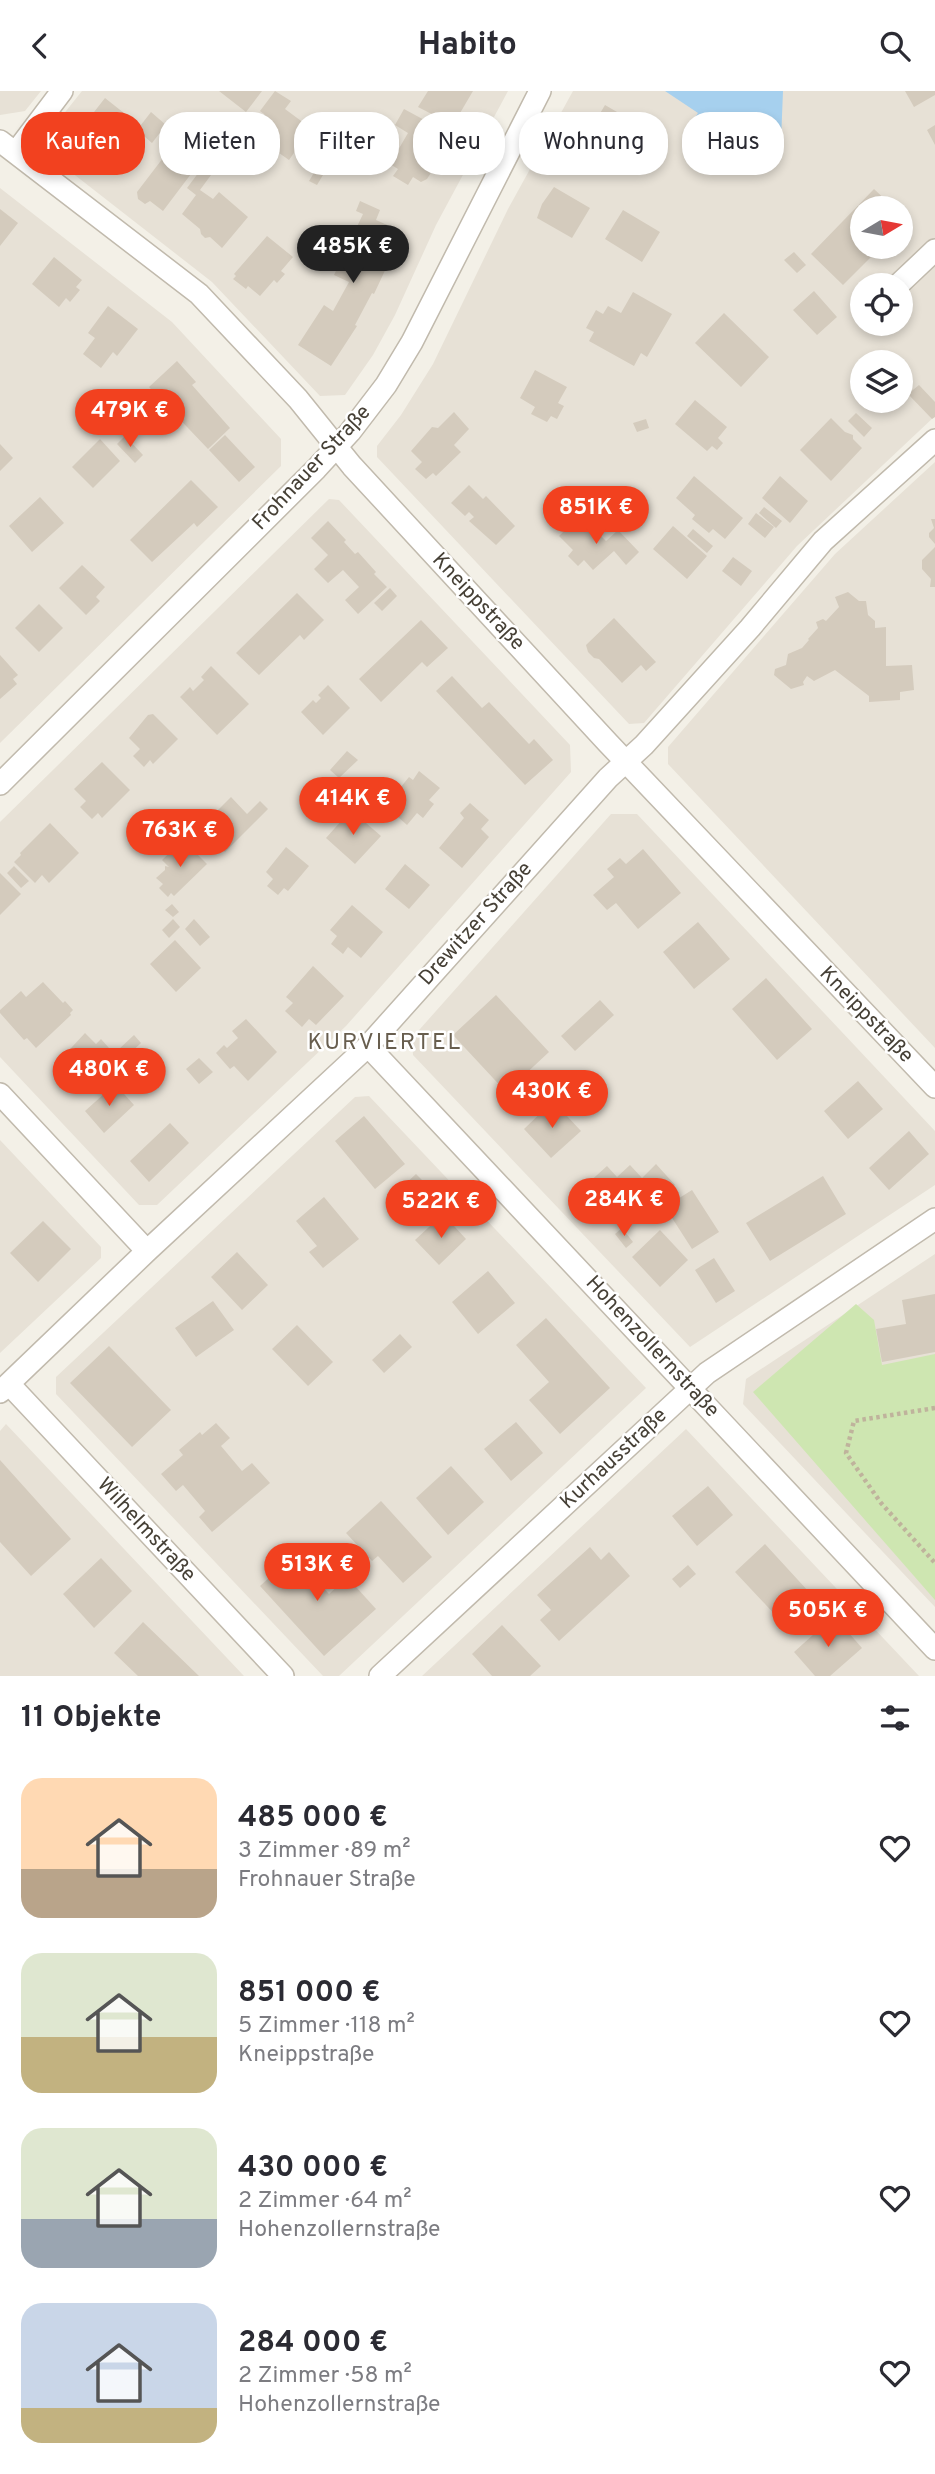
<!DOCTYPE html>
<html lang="de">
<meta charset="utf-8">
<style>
:root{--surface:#fff;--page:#f7f7f7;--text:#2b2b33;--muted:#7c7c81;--accent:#f2411f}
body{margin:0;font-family:Overpass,sans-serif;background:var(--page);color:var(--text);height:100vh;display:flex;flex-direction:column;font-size:26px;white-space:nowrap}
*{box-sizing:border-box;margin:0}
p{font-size:23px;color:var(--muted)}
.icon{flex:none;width:38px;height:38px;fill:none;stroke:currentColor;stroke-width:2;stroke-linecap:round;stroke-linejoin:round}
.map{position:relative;height:1585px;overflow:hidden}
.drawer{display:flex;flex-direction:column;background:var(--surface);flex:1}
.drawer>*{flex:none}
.guide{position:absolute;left:21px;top:21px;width:894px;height:63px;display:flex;gap:14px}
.needle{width:46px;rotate:80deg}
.tools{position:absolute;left:850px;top:105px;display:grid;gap:14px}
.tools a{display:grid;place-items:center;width:63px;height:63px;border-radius:50%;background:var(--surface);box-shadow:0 4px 10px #0003;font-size:35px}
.price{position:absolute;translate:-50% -60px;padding:0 16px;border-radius:24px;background:var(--accent);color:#fff;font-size:23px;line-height:46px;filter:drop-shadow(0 2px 4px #0008)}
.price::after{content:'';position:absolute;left:50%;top:42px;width:21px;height:16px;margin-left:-10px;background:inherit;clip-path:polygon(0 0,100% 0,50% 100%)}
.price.active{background:#222;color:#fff}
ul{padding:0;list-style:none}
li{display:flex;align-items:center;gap:21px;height:175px;padding:0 21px}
li span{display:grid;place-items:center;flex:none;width:196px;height:140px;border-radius:21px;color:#555}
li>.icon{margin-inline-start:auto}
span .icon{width:84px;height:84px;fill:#fffc;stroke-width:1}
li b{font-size:30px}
h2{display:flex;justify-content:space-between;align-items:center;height:84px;padding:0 21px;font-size:30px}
.pill{padding:0 24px;border-radius:28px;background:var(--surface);box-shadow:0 4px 10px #0003;font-size:24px;line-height:63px}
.pill.active{background:var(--accent);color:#fff}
header{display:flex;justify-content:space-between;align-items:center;height:91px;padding:0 21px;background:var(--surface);font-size:32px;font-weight:700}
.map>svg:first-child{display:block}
</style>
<header><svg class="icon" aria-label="back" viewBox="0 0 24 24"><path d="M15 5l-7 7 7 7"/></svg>Habito<svg class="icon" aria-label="search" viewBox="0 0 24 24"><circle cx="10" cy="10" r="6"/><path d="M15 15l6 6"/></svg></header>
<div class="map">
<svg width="935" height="1585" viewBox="0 0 935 1585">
<rect width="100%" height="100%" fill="#f3f0e7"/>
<path fill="#e7e1d6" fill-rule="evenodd" d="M0,0H41L25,20L0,24Z
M82,0H508L436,134L395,224L373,264L345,304L320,305L212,191L53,67L50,40Z
M573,0H935V325L797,455L644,632L629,633L377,366V355L401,324L433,273L508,118ZM863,117H901V156H863ZM863,194H901V233H863ZM863,271H901V310H863Z
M0,97L172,231L281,348V375L0,652Z
M935,371V957L668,673V656L835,463Z
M329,408L339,409L570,654L571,681L346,935L157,1114H139L0,966V731Z
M611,723H637L935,1040V1094L690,1256L413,964L412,947Z
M369,1005L646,1297L339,1585H323L56,1303V1286L355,1006Z
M0,1049L101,1156V1167L0,1262Z
M935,1163V1516L743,1313L746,1288Z
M6,1333L244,1585H0V1340Z
M686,1338L919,1585H422Z"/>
<path fill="#cee6b1" d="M856,1213L874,1229L882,1274L935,1263V1509L753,1301Z"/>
<path fill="#a6d0ee" d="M665,0H783L781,50L773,65L751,75L728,72L694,49L688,37L698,22Z"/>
<path fill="#d4cbbd" d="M219,0H262L246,21Z
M275,0L291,10L285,18L312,38L302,51L307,55L302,62L296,59L289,69L251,42L264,23L260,20Z
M428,0H473L453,34L418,16Z
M905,0H935V4L914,16Z
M105,7L134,30L121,45L133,56L120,72L116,69L106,82L77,59L94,37L87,30Z
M605,14L636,32L611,76L579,58Z
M404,18L428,31L421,42L428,46L424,52L439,60L430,76L432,80L427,88L421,91L413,86L408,94L393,85L398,78L390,73L408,42L395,34Z
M151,21L166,34L152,52L137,39Z
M935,34V54L927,39Z
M206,60L214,67L209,74L201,67Z
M185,65L197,75L163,120L150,110L145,113L138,108L137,101L163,67L176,77Z
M202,77L211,84L200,99L213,108L219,101L248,126L222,157L210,146L205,147L201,143L200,138L182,123L196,104L187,97Z
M315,80L323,84L317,94L309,90Z
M554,96L590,117L572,147L537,127L542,113Z
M874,98L894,117H863V156H881L843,194L811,163Z
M360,110L380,119L376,129L403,141L374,203L372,202L355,234L357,235L331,275L298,254L324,214L333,220L349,191L334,184L363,123L356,120Z
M0,118L18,132L0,155Z
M623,119L660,141L642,171L605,148Z
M267,145L293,166L281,180L285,183L277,192L274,189L260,205L248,195L246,198L233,188L236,185L234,183Z
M794,161L806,174L797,182L784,169Z
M54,166L82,189L76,196L80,199L70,211L66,207L59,216L32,193Z
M814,200L837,226L817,244L793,219Z
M633,201L672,223L647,266L641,262L634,275L589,250L594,241L586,237L596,219L603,223L608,215L621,222Z
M108,215L138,238L117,265L113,261L101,277L83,263L95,247L88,242Z
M724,222L769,266L741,296L695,252Z
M177,270L196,291L192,294L230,337L208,358L149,296Z
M535,279L567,296L558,312L564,315L557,328L551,325L547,331L531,323L535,316L520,307Z
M919,294L935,311V326L932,328L908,303Z
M695,309L727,336L718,347L723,352L717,359L712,355L707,360L675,333Z
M454,321L469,338L454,354L461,361L436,385L433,382L426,388L415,378L422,371L411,360L432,336L438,337Z
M856,322L872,337L864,346L848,330Z
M831,327L845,341L853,344V348L862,357L831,390L800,359Z
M646,328L649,337L637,341L633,332Z
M225,344L255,376L239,391L209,359Z
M125,345L143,364L135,372L117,353Z
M100,348L120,370L93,397L72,376Z
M0,353L13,367L0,380Z
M694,385L743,427L725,448L713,438L709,442L692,428L695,424L676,407Z
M780,385L808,410L790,432L762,407Z
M191,389L218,416L197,436L194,432L152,471L130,449Z
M469,394L483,408L486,405L515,435L496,454L469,430L474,426L469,421L465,425L451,412Z
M40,406L64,432L32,461L9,435Z
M764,416L782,430L776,437L759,422Z
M756,422L774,436L765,447L748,433Z
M584,428L606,450L618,439L639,461L626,474L614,460L593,479L584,469L578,475L568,465L573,459L559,445L568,436L572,439Z
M931,428H935V453L929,446V442L934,437Z
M328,430L346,449L344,451L355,463L358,461L376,481L374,483L387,496L358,523L345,509L359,496L343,479L328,492L314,478L328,464L311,447Z
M673,435L707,465L687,488L653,458Z
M693,438L713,455L707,462L687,445Z
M935,456V496H930L931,488L922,478V469Z
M733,466L752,480L741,495L722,480Z
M82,474L105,496L96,506L100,510L86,524L59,497Z
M390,497L397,505L382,520L374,512Z
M848,501L859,510H866L868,524L875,530V537L886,536V575L912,574L914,599L900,601V609L869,611V605L835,579L814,590L807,585L803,591L804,594L791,598L774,584L775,578L786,574L788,563L802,557L809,549L808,548L818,537L816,531L823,528L826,530L839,516L835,506Z
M297,502L324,529L304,549L300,544L259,584L236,562Z
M39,513L63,537L39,561L15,537Z
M614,527L656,571L646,580L641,574L622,592L599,568L594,567L588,561L586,554Z
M421,529L448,557L427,576L422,571L381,611L359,588Z
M0,564L18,584L13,588L17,593L0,608Z
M211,575L249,613L217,644L180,606L190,596L193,600L204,589L201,586Z
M452,585L482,617L489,611L529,653L534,648L553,669L525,694L436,600Z
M328,594L350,617L323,644L301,621L313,609L316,612L321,607L318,604Z
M153,623L178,648L153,673L150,669L144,676L133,665L140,658L129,647L148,624Z
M347,660L358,669L339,687L330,679Z
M102,671L130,699L102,727L98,722L92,728L80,716L86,710L74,698Z
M419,680L440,697L429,709L434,713L423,727L417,722L407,734L389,718L395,711L391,708L409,686L413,689Z
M231,706L247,723L260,710L268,718L225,761L201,736Z
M470,712L489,729L481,738L489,746L462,777L439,757L464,727L460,722Z
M351,719L381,745L355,773L326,747Z
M50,732L79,762L49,792L42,784L35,792L14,771L21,764L20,762Z
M183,749L207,773L174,805L171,802L168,806L159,797L163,793L156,787L165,779V775L169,776L162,769Z
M286,756L309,775L288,800L284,797L278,804L267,795L273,788L266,781Z
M643,758L681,802L638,838L616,812L607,819L593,804L614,786L607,778L620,767L626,773Z
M405,773L430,794L409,818L385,798Z
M14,775L29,790L21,797L7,782Z
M0,782L21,803L0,824Z
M172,813L179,821L173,826L165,819Z
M352,814L383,841L361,867L348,856L343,863L331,853L337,845L330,839Z
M173,828L180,836L169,847L162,839Z
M194,828L210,846L200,855L185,838Z
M698,831L730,868L694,898L663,861Z
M175,849L201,877L176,901L150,873Z
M313,875L344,905L316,934L309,928L302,936L285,920L293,912L286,906Z
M766,887L812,938L777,969L732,918Z
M43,891L63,912L65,910L73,919L70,922L71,924L36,957L27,947L24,949L0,922V919L21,900L26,906Z
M496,904L549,961L506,1001L453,944Z
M600,909L614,924L575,960L561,945Z
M246,928L277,961L248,990L234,975L230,978L216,962L224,954L227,957L238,947L232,940Z
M85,942L96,953L101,948L109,957L104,961L106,963L73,996L65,987L66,982L60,979L58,971Z
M134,944L141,952L125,967L118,959Z
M199,967L213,981L199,993L186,978Z
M858,990L883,1018L848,1048L824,1020Z
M115,993L134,1014L104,1042L85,1020Z
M553,1010L581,1040L551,1067L524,1038Z
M364,1025L405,1073L375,1098L335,1050Z
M170,1032L189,1052L149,1091L130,1070Z
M909,1040L929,1063L889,1099L869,1077Z
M656,1073L675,1094L644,1122L633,1109L618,1123L606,1110L593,1122L576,1103L607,1075L617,1086L630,1074L642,1087Z
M416,1083L435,1102L410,1126L391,1106Z
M823,1085L846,1123L770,1170L746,1132Z
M692,1099L719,1141L692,1158L665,1116Z
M324,1106L359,1148L323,1177L309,1161L317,1155L296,1130Z
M443,1123L466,1148L439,1174L415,1149Z
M43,1130L71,1158L38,1191L10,1162Z
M622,1137L633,1151L626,1157L615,1143Z
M660,1139L688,1169L660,1196L632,1166Z
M237,1161L268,1194L242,1219L211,1186Z
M714,1167L735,1200L716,1212L695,1179Z
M488,1180L515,1212L478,1243L452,1211Z
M935,1203V1261L882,1271L876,1238L906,1233L902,1209Z
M213,1210L234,1239L196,1266L175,1237Z
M546,1227L610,1297L560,1343L529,1309L549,1291L516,1254Z
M297,1234L333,1271L308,1295L272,1258Z
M400,1243L412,1256L384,1282L372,1269Z
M109,1255L171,1319L132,1356L70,1292Z
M516,1331L543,1362L511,1390L484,1358Z
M216,1332L230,1347L221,1355L242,1380L252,1372L270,1392L212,1441L199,1426L205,1420L183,1394L176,1400L161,1383L183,1364L179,1359L200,1341L202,1344Z
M0,1369L71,1448L31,1485L0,1451Z
M451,1375L484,1411L448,1444L416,1407Z
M708,1395L733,1424L697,1455L672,1425Z
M381,1410L432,1466L403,1492L378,1465L372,1470L346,1442Z
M765,1453L809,1501L779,1528L735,1481Z
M304,1455L316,1468L306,1478L329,1503L347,1486L376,1518L324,1565L260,1495Z
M590,1456L601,1469L609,1461L630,1485L559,1550L540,1529L551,1519L537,1504Z
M101,1467L132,1500L94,1537L63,1503Z
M688,1474L696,1483L680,1497L672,1488Z
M834,1525L862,1557L830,1585H815L794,1561Z
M143,1531L199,1585H138L114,1562Z
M502,1534L541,1575L530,1585H492L472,1563Z"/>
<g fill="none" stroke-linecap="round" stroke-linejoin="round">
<g stroke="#c1baad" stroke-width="24">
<path id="minor" d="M0,50L199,203L298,308L352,375L608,652L935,996
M16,61L62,0
M898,194L935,159
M0,693L316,378L350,341L386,294L412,251L540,0
M368,955L935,1558
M0,1003L147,1160
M9,1293L283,1585
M0,1301L147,1160L368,955L608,687L644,654L750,537L823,450L935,349
M380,1585L707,1282L935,1128"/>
</g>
<path stroke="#bfb39c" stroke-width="4.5" stroke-dasharray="3.5 3.5" stroke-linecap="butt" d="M935,1317L854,1330L846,1362L881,1412L935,1472"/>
<use href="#minor" stroke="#fff" stroke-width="21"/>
</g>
<g text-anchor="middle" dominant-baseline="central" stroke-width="5" stroke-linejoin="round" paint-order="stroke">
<g font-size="21" fill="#464036" stroke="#fff">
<text transform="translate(312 377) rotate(-47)">Frohnauer Straße</text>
<text transform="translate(478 511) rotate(47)">Kneippstraße</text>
<text transform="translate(476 833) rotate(-48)">Drewitzer Straße</text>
<text transform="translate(866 924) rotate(46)">Kneippstraße</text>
<text transform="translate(652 1256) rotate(47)">Hohenzollernstraße</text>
<text transform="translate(614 1368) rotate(-43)">Kurhausstraße</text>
<text transform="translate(146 1439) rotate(47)">Wilhelmstraße</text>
</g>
<g font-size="23" letter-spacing="2" fill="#685e4e" stroke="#fff">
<text x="385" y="952">KURVIERTEL</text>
</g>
</g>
</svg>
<div class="tools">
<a><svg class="needle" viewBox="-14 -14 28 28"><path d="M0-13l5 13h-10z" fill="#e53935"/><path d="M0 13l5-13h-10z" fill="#7c7c81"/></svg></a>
<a><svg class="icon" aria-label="locate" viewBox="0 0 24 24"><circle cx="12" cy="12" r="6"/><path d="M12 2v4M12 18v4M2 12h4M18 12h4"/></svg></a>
<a><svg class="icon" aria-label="layers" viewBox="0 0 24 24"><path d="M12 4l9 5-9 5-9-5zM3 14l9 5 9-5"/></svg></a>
</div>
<b class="price active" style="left:353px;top:194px">485K €</b>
<b class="price" style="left:130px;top:358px">479K €</b>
<b class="price" style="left:596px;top:455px">851K €</b>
<b class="price" style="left:353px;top:746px">414K €</b>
<b class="price" style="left:180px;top:778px">763K €</b>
<b class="price" style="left:109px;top:1017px">480K €</b>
<b class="price" style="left:552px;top:1039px">430K €</b>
<b class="price" style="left:624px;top:1147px">284K €</b>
<b class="price" style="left:441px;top:1149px">522K €</b>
<b class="price" style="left:317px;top:1512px">513K €</b>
<b class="price" style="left:828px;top:1558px">505K €</b>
<div class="guide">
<a class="pill active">Kaufen</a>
<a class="pill">Mieten</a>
<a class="pill">Filter</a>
<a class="pill">Neu</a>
<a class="pill">Wohnung</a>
<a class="pill">Haus</a>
</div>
</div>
<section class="drawer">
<h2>11 Objekte<svg class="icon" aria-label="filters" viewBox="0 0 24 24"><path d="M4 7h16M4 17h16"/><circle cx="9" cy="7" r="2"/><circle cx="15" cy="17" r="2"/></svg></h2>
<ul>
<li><span style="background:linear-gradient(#ffd9b3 65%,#b9a48a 0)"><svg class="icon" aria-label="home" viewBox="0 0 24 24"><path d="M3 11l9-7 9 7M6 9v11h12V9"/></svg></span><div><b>485 000 €</b><p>3 Zimmer · 89 m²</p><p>Frohnauer Straße</p></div><svg class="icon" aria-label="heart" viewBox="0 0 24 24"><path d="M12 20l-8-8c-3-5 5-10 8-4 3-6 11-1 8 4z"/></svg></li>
<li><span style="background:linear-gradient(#dfe7d0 60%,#c2b280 0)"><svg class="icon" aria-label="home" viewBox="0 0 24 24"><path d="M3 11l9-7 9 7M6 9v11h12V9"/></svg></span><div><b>851 000 €</b><p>5 Zimmer · 118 m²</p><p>Kneippstraße</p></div><svg class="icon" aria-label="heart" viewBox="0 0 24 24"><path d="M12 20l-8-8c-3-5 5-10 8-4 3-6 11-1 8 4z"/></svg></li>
<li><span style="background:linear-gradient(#dfe7d0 65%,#9aa5b1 0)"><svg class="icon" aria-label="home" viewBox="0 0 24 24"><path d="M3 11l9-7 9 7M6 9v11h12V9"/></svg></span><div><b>430 000 €</b><p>2 Zimmer · 64 m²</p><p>Hohenzollernstraße</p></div><svg class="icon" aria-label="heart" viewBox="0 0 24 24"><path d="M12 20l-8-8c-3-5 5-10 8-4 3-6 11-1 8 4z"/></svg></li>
<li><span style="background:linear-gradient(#c9d6e8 75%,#c2b280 0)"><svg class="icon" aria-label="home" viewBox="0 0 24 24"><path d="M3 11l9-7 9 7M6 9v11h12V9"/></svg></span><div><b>284 000 €</b><p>2 Zimmer · 58 m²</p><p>Hohenzollernstraße</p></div><svg class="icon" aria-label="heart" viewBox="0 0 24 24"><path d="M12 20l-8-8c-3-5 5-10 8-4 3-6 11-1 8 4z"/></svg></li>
</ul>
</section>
